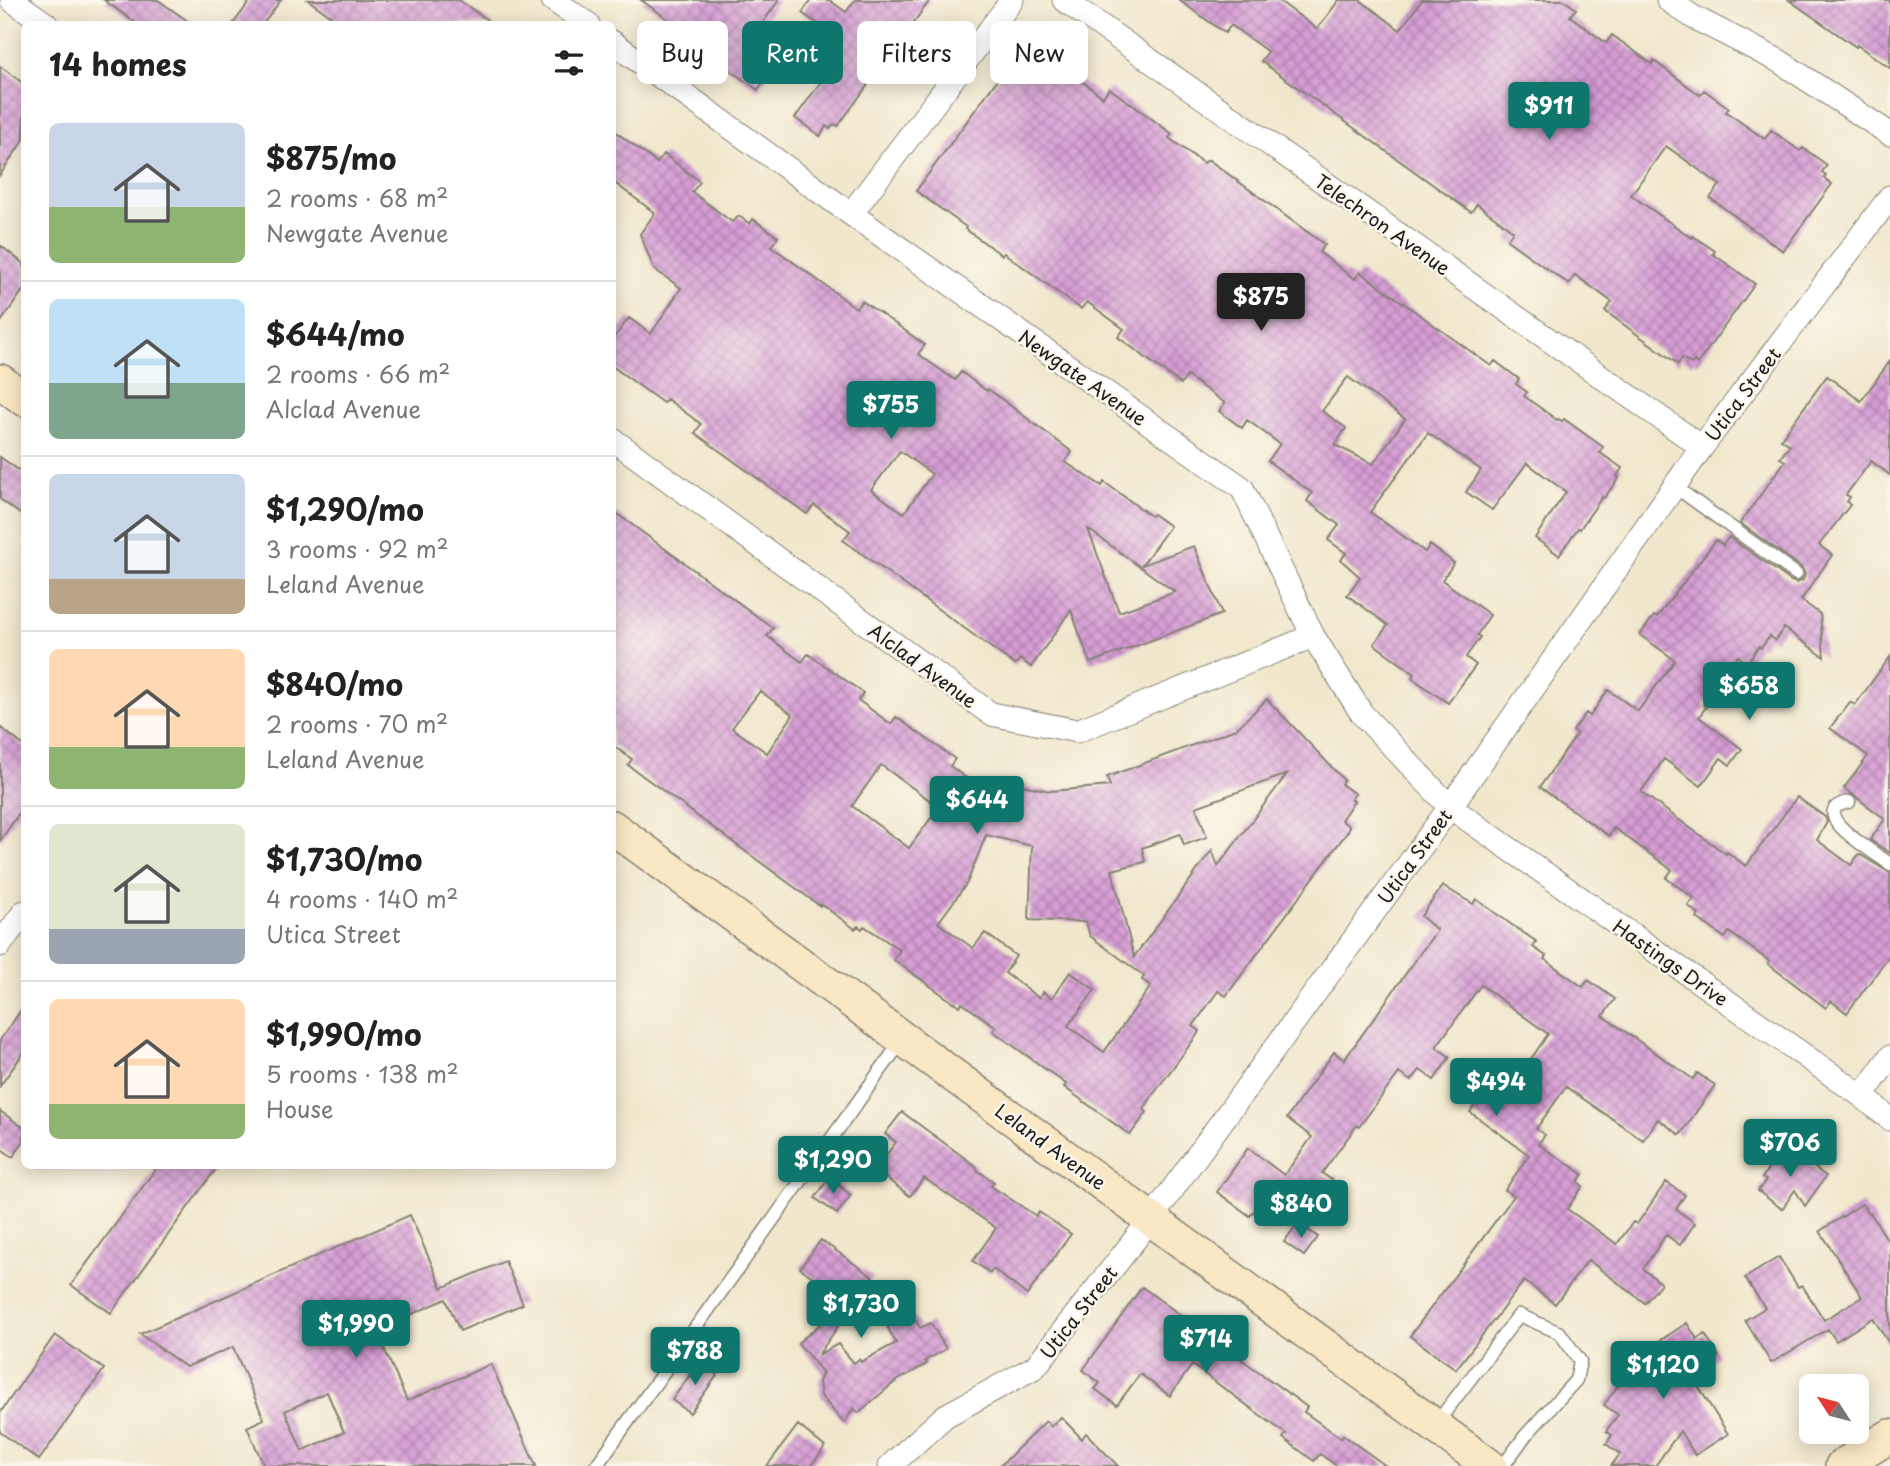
<!DOCTYPE html>
<meta charset="utf-8">
<style>
:root{--surface:#fff;--page:#f2f2f2;--text:#222;--muted:#767676;--line:#e0e0e0;--accent:#0f766e}
body{margin:0;font-family:"Playpen Sans",sans-serif;background:var(--page);color:var(--text);height:100vh;display:flex;flex-direction:column;font-size:26px;white-space:nowrap}
*{box-sizing:border-box;margin:0}
p{font-size:23px;color:var(--muted)}
.icon{flex:none;width:38px;height:38px;fill:none;stroke:currentColor;stroke-width:2;stroke-linecap:round;stroke-linejoin:round}
.map{position:relative;flex:1;overflow:hidden}
.drawer{position:absolute;left:21px;top:21px;width:595px;height:1148px;display:flex;flex-direction:column;background:var(--surface);border-radius:10px;box-shadow:0 4px 18px #0003}
.drawer>*{flex:none}
.guide{position:absolute;left:637px;top:21px;width:665px;height:63px;display:flex;gap:14px}
.needle{width:46px;rotate:306deg}
.controls{position:absolute;left:1799px;top:1374px;display:grid;gap:14px}
.controls a{display:grid;place-items:center;width:70px;height:70px;border-radius:10px;background:var(--surface);box-shadow:0 4px 18px #0003;font-size:35px}
.price{position:absolute;translate:-50% -60px;padding:0 16px;border-radius:7px;background:var(--accent);color:#fff;font-size:23px;line-height:46px;filter:drop-shadow(0 2px 4px #0008)}
.price::after{content:'';position:absolute;left:50%;top:42px;width:21px;height:16px;margin-left:-10px;background:inherit;clip-path:polygon(0 0,100% 0,50% 100%)}
.price.active{background:#222;color:#fff}
ul{padding:0;list-style:none}
li{display:flex;align-items:center;gap:21px;height:175px;padding:0 28px}
li+li{border-top:2px solid var(--line)}
li span{display:grid;place-items:center;flex:none;width:196px;height:140px;border-radius:10px;color:#555}
li>.icon{margin-inline-start:auto}
span .icon{width:84px;height:84px;fill:#fffc;stroke-width:1}
li b{font-size:30px}
h2{display:flex;justify-content:space-between;align-items:center;height:84px;padding:0 28px;font-size:30px}
.tag{padding:0 24px;border-radius:10px;background:var(--surface);box-shadow:0 4px 18px #0003;font-size:24px;line-height:63px}
.tag.active{background:var(--accent);color:#fff}
.map>svg:first-child{display:block}
</style>
<div class="map">
<svg width="1890" height="1466" viewBox="0 0 1890 1466">
<defs>
<pattern id="building-cross-hatch" width="8" height="8" patternUnits="userSpaceOnUse" patternTransform="scale(1.75)"><rect width="8" height="8" fill="#d79ed5"/><path d="M0 0l8 8M0 8l8-8" fill="none" stroke="#ae80ac"/></pattern>
</defs>
<rect width="100%" height="100%" fill="#fbf7ec"/>
<filter id="ink" filterUnits="userSpaceOnUse"><feTurbulence type="fractalNoise" baseFrequency=".0143" numOctaves="2"/><feDisplacementMap in="SourceGraphic" scale="14" xChannelSelector="R" yChannelSelector="G"/><feConvolveMatrix kernelMatrix="1 2 1 2 8 2 1 2 1" color-interpolation-filters="sRGB"/></filter>
<filter id="wash" filterUnits="userSpaceOnUse"><feTurbulence type="fractalNoise" baseFrequency=".00686" numOctaves="4" result="noise"/><feDisplacementMap in="SourceGraphic" scale="28" xChannelSelector="R" yChannelSelector="G"/><feGaussianBlur stdDeviation="1.57" result="paint"/><feColorMatrix in="noise" values="0 0 0 0 0 0 0 0 0 0 0 0 0 0 0 0 0 1.4 0 .05"/><feComposite in="paint" operator="in"/></filter>
<g filter="url(#wash)">
<rect width="100%" height="100%" fill="#f0e7cc"/>
<g id="blocks">
<path fill="url(#building-cross-hatch)" fill-rule="evenodd" d="M104,0H158L192,24H137Z
M251,0H281L263,24H233Z
M308,0H459L493,24H342Z
M641,0H779L751,39L780,59L758,90L709,55L712,50Z
M811,0H829L846,12L855,0H930L838,126L834,124L830,129L826,126L820,136L795,118L830,69L810,55L828,31L802,13Z
M1179,0H1278L1317,29L1339,0H1360L1400,30L1422,0H1564L1576,9L1570,16L1606,43L1612,35L1652,64L1654,61L1700,95L1704,90L1729,108L1726,112L1765,139L1771,130L1800,151L1803,148L1827,165L1822,172L1826,175L1824,178L1832,184L1783,251L1710,198L1720,185L1666,146L1631,195L1692,238L1693,236L1715,251L1713,254L1755,284L1697,364L1694,361L1692,364L1682,358L1678,364L1605,311L1612,302L1575,275L1569,284L1540,264L1507,240L1513,231L1477,204L1471,212L1297,87L1261,61L1268,52L1231,25L1225,33Z
M1789,0H1890V68L1857,45L1856,47Z
M1032,32L1056,49L1050,57L1054,61L1103,97L1109,88L1148,116L1172,134L1169,138L1203,163L1209,160L1325,245L1319,252L1355,279L1360,272L1491,366L1495,361L1519,379L1516,384L1527,392L1524,396L1557,420L1558,419L1562,421L1564,419L1603,447L1599,452L1622,468L1617,476L1619,478L1604,498L1602,497L1580,529L1578,528L1559,555L1535,538L1566,492L1527,463L1492,510L1466,492L1481,470L1428,433L1370,512L1425,552L1430,545L1454,563L1442,580L1490,615L1477,635L1480,637L1466,657L1476,665L1448,703L1412,678L1415,674L1374,644L1388,625L1347,595L1360,577L1341,560L1346,553L1328,540L1339,525L1307,501L1312,493L1268,461L1280,444L1247,420L1242,428L1219,411L1225,403L1187,376L1181,384L1118,337L1124,329L1087,302L1081,309L1004,253L1002,255L965,229L966,227L916,191ZM1348,377L1405,419L1373,464L1335,445L1346,428L1322,411Z
M0,66L24,84V139L0,175Z
M612,129L657,163L664,154L700,182L692,192L732,222L739,216L750,224L753,219L778,237L771,246L856,308L862,301L900,327L925,345L918,354L955,380L961,372L987,391L988,389L1072,452L1065,462L1102,486L1104,482L1151,516L1153,514L1170,526L1142,565L1194,546L1222,614L1090,663L1071,610L1031,667L1020,659L1015,665L843,540L850,531L814,505L807,514L695,433L701,424L667,399L663,403L612,366V340L629,318L651,334L681,288L654,269L640,234L655,213L612,181ZM900,451L932,474L904,513L871,490ZM1088,529L1139,566L1175,592L1119,612Z
M0,245L24,264V289L0,323Z
M1890,361V475L1871,461L1846,495L1850,497L1847,502L1850,505L1819,545L1832,555L1801,600L1820,614L1824,657L1784,628L1775,641L1770,636L1761,648L1759,646L1747,663L1738,656L1703,705L1706,707L1699,717L1742,749L1730,765L1721,758L1701,786L1664,759L1641,792L1726,854L1727,852L1746,866L1797,797L1825,817L1827,822L1817,840L1851,865L1859,854L1890,873V955L1847,1013L1831,1001L1826,1008L1768,964L1769,961L1729,932L1725,938L1697,918L1699,914L1688,906L1694,898L1666,878L1672,870L1614,828L1609,836L1540,787L1577,734L1573,731L1586,713L1590,716L1608,690L1638,711L1675,660L1640,635L1654,616L1657,617L1716,540L1723,545L1729,537L1791,581L1796,583L1803,580L1805,574L1801,567L1740,523L1785,461L1780,458L1790,445L1781,439L1827,376L1861,401Z
M0,457L24,474V517L0,499Z
M612,510L773,628L767,636L802,662L808,654L837,674L863,693L858,700L891,724L896,717L920,734L955,759L950,766L977,786L1011,794L1013,783L1050,791L1110,786L1107,777L1236,729L1267,699L1344,780L1341,784L1355,794L1351,799L1354,801L1341,820L1349,826L1348,831L1226,996L1218,991L1193,1026L1200,1031L1152,1096L1144,1109L1147,1112L1130,1135L1064,1087L1066,1084L993,1031L996,1027L962,1003L960,1006L955,1002L954,1003L894,960L900,950L864,926L862,929L858,926L855,929L821,904L820,906L628,765L632,759L612,745ZM760,691L793,715L767,753L732,728ZM881,765L939,807L909,848L852,806ZM1287,774L1218,866L1212,850L1134,957L1112,870L1145,862L1142,848L1180,834L1184,845L1207,837L1196,807ZM986,835L1032,846L1029,920L1086,922L1090,936L1144,976L1142,980L1151,986L1104,1052L1068,1026L1095,990L1070,972L1052,998L1043,992L1039,998L1005,973L1016,956L985,933L973,948L938,923L967,883Z
M1890,657V853L1870,840L1885,819L1844,788L1868,756L1830,728L1850,702L1855,705Z
M0,727L24,746V806L0,841Z
M1443,886L1473,904L1476,899L1512,925L1537,942L1533,947L1546,956L1544,959L1583,987L1588,980L1615,999L1603,1016L1693,1079L1697,1073L1715,1085L1680,1135L1658,1119L1643,1140L1566,1087L1536,1129L1545,1135L1538,1144L1583,1174L1578,1182L1583,1186L1567,1209L1617,1244L1633,1222L1637,1224L1666,1182L1685,1195L1676,1209L1695,1223L1680,1245L1666,1235L1643,1269L1661,1283L1645,1303L1588,1260L1555,1304L1524,1281L1456,1369L1410,1336L1514,1196L1505,1190L1529,1155L1470,1112L1502,1067L1518,1078L1548,1034L1481,985L1436,1047L1450,1057L1434,1080L1420,1070L1411,1081L1399,1073L1359,1127L1357,1125L1322,1173L1340,1186L1309,1228L1265,1196L1250,1216L1217,1192L1248,1148L1284,1175L1312,1137L1287,1118L1334,1052L1344,1060L1437,930L1421,916Z
M24,1006V1052L0,1086V1040Z
M0,1111L24,1128V1141L13,1157L0,1148Z
M902,1112L977,1167L976,1169L994,1182L991,1186L1036,1216L1039,1212L1071,1234L1027,1295L993,1269L990,1273L973,1261L996,1228L924,1178L910,1196L875,1170L896,1142L885,1134Z
M1784,1146L1826,1176L1805,1206L1795,1190L1782,1209L1758,1191L1766,1180L1762,1178Z
M158,1166H218L111,1313L71,1285Z
M829,1178L851,1195L837,1214L815,1198Z
M1862,1204L1868,1213L1870,1212L1890,1244V1345L1873,1318L1836,1341L1828,1329L1771,1363L1745,1320L1765,1308L1745,1278L1779,1257L1798,1287L1802,1285L1824,1320L1862,1297L1820,1231Z
M410,1215L442,1288L505,1261L523,1304L460,1331L446,1299L376,1330L407,1401L491,1364L536,1466H264L247,1427L264,1419L233,1347L186,1367L140,1334ZM327,1392L344,1432L302,1451L285,1411Z
M1298,1223L1318,1237L1304,1256L1284,1242Z
M821,1240L873,1277L818,1355L838,1344L854,1363L859,1359L861,1362L896,1343L883,1319L908,1306L920,1328L931,1323L946,1349L925,1361L927,1364L896,1381L858,1413L854,1408L844,1423L821,1396L819,1381L823,1373L798,1343L847,1302L800,1268Z
M1142,1287L1307,1407L1304,1412L1341,1438L1343,1435L1386,1466H1337L1320,1454L1314,1461L1283,1438L1286,1434L1192,1365L1170,1396L1140,1374L1117,1405L1095,1389L1100,1383L1083,1370Z
M1687,1323L1697,1339L1705,1334L1719,1356L1691,1375L1728,1434L1695,1455L1680,1431L1655,1466H1611L1620,1454L1606,1444L1612,1435L1606,1431L1618,1415L1604,1405L1630,1369L1626,1363Z
M55,1335L104,1369L39,1460L0,1432V1413Z
M700,1361L718,1374L690,1413L672,1400Z
M1061,1417L1082,1439L1086,1433L1118,1466H1000L1046,1421L1051,1426Z
M798,1425L825,1447L811,1466H767Z"/>
</g>
</g>
<g filter="url(#ink)">
<use href="#blocks" fill-opacity="0" stroke="#868274" stroke-width="2"/>
<g fill="none" stroke-linecap="round" stroke-linejoin="round">
<g stroke="#868274" stroke-width="15">
<path id="lane" d="M1674,486L1796,574
M1849,802C1801,811 1877,854 1890,864
M1435,1425L1519,1315L1560,1333L1580,1361L1576,1380L1525,1436L1503,1466
M596,1466L903,1039"/>
</g>
<g stroke="#868274" stroke-width="25">
<path id="street" d="M12,0L46,24
M553,0L588,24
M1064,0L1702,447
M1668,0L1693,17L1779,61L1890,134
M612,42L851,214L1242,488L1313,636L1362,714L1450,807L1862,1096L1890,1119
M851,214L1012,0
M612,439L991,714L1077,731L1313,636
M0,945L24,912
M1862,1096L1890,1057
M890,1466L945,1416L1035,1367L1151,1219L1450,807L1702,447L1890,197"/>
</g>
<g stroke="#868274" stroke-width="36">
<path id="secondary" d="M0,381L24,399
M612,827L1490,1466
M1842,1466L1890,1436"/>
</g>
<use href="#lane" stroke="#fff" stroke-width="12"/>
<use href="#street" stroke="#fff" stroke-width="23"/>
<use href="#secondary" stroke="#fae7c3" stroke-width="33"/>
</g>
</g>
<g text-anchor="middle" dominant-baseline="central" stroke-width="5" stroke-linejoin="round" paint-order="stroke">
<g font-size="19" fill="#1c1c1c" stroke="#fbf7ec">
<text transform="translate(1383 224) rotate(35)">Telechron Avenue</text>
<text transform="translate(1083 377) rotate(35)">Newgate Avenue</text>
<text transform="translate(1742 394) rotate(-53)">Utica Street</text>
<text transform="translate(923 665) rotate(36)">Alclad Avenue</text>
<text transform="translate(1414 856) rotate(-54)">Utica Street</text>
<text transform="translate(1671 962) rotate(35)">Hastings Drive</text>
<text transform="translate(1051 1146) rotate(36)">Leland Avenue</text>
<text transform="translate(1078 1312) rotate(-52)">Utica Street</text>
</g>
</g>
</svg>
<div class="controls">
<a><svg class="needle" viewBox="-14 -14 28 28"><path d="M0-13l5 13h-10z" fill="#e53935"/><path d="M0 13l5-13h-10z" fill="#767676"/></svg></a>
</div>
<b class="price" style="left:1549px;top:142px">$911</b>
<b class="price active" style="left:1261px;top:333px">$875</b>
<b class="price" style="left:891px;top:441px">$755</b>
<b class="price" style="left:1749px;top:722px">$658</b>
<b class="price" style="left:977px;top:836px">$644</b>
<b class="price" style="left:1496px;top:1118px">$494</b>
<b class="price" style="left:1790px;top:1179px">$706</b>
<b class="price" style="left:833px;top:1196px">$1,290</b>
<b class="price" style="left:1301px;top:1240px">$840</b>
<b class="price" style="left:861px;top:1340px">$1,730</b>
<b class="price" style="left:356px;top:1360px">$1,990</b>
<b class="price" style="left:1206px;top:1375px">$714</b>
<b class="price" style="left:695px;top:1387px">$788</b>
<b class="price" style="left:1663px;top:1401px">$1,120</b>
<div class="guide">
<a class="tag">Buy</a>
<a class="tag active">Rent</a>
<a class="tag">Filters</a>
<a class="tag">New</a>
</div>
<section class="drawer">
<h2>14 homes<svg class="icon" aria-label="filters" viewBox="0 0 24 24"><path d="M4 7h16M4 17h16"/><circle cx="9" cy="7" r="2"/><circle cx="15" cy="17" r="2"/></svg></h2>
<ul>
<li><span style="background:linear-gradient(#c9d6e8 60%,#8fb573 0)"><svg class="icon" aria-label="home" viewBox="0 0 24 24"><path d="M3 11l9-7 9 7M6 9v11h12V9"/></svg></span><div><b>$875/mo</b><p>2 rooms · 68 m²</p><p>Newgate Avenue</p></div></li>
<li><span style="background:linear-gradient(#bfe0f5 60%,#7fa58c 0)"><svg class="icon" aria-label="home" viewBox="0 0 24 24"><path d="M3 11l9-7 9 7M6 9v11h12V9"/></svg></span><div><b>$644/mo</b><p>2 rooms · 66 m²</p><p>Alclad Avenue</p></div></li>
<li><span style="background:linear-gradient(#c9d6e8 75%,#b9a48a 0)"><svg class="icon" aria-label="home" viewBox="0 0 24 24"><path d="M3 11l9-7 9 7M6 9v11h12V9"/></svg></span><div><b>$1,290/mo</b><p>3 rooms · 92 m²</p><p>Leland Avenue</p></div></li>
<li><span style="background:linear-gradient(#ffd9b3 70%,#8fb573 0)"><svg class="icon" aria-label="home" viewBox="0 0 24 24"><path d="M3 11l9-7 9 7M6 9v11h12V9"/></svg></span><div><b>$840/mo</b><p>2 rooms · 70 m²</p><p>Leland Avenue</p></div></li>
<li><span style="background:linear-gradient(#dfe7d0 75%,#9aa5b1 0)"><svg class="icon" aria-label="home" viewBox="0 0 24 24"><path d="M3 11l9-7 9 7M6 9v11h12V9"/></svg></span><div><b>$1,730/mo</b><p>4 rooms · 140 m²</p><p>Utica Street</p></div></li>
<li><span style="background:linear-gradient(#ffd9b3 75%,#8fb573 0)"><svg class="icon" aria-label="home" viewBox="0 0 24 24"><path d="M3 11l9-7 9 7M6 9v11h12V9"/></svg></span><div><b>$1,990/mo</b><p>5 rooms · 138 m²</p><p>House</p></div></li>
</ul>
</section>
</div>
